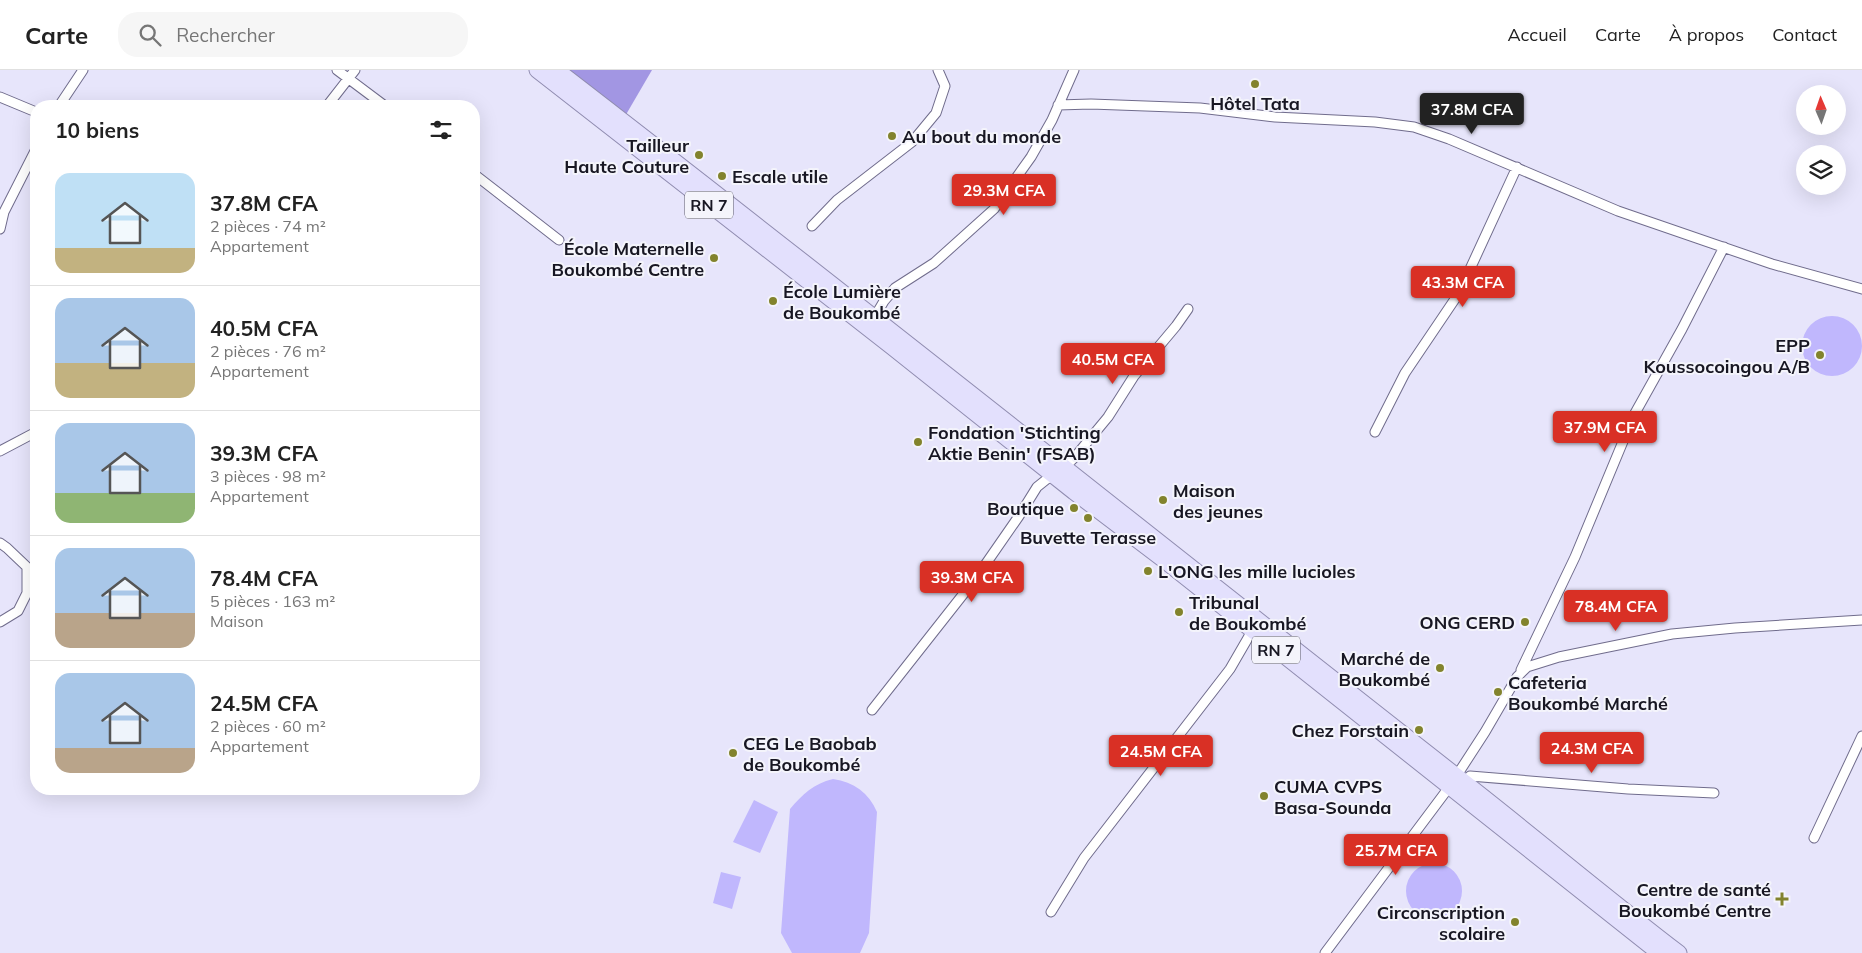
<!DOCTYPE html>
<html lang="fr">
<meta charset="utf-8">
<style>
:root{--surface:#fff;--page:#f6f6f6;--text:#222;--muted:#767676;--line:#e0e0e0;--accent:#d93025}
body{margin:0;font-family:Mulish,sans-serif;background:var(--page);color:var(--text);height:100vh;display:flex;flex-direction:column;font-size:19px;white-space:nowrap}
*{box-sizing:border-box;margin:0}
p{font-size:16px;color:var(--muted)}
.icon{flex:none;width:28px;height:28px;fill:none;stroke:currentColor;stroke-width:2;stroke-linecap:round;stroke-linejoin:round}
.map{position:relative;flex:1;overflow:hidden}
.details{position:absolute;left:30px;top:30px;width:450px;height:695px;display:flex;flex-direction:column;background:var(--surface);border-radius:20px;box-shadow:0 5px 20px #0002}
.details>*{flex:none}
.needle{width:32px;rotate:358deg}
.buttons{position:absolute;left:1796px;top:15px;display:grid;gap:10px}
.buttons a{display:grid;place-items:center;width:50px;height:50px;border-radius:50%;background:var(--surface);box-shadow:0 5px 20px #0002;font-size:25px}
.price{position:absolute;translate:-50% -42px;padding:0 11px;border-radius:5px;background:var(--accent);color:#fff;font-size:16px;line-height:32px;filter:drop-shadow(0 1px 2px #0008)}
.price::after{content:'';position:absolute;left:50%;top:30px;width:15px;height:11px;margin-left:-8px;background:inherit;clip-path:polygon(0 0,100% 0,50% 100%)}
.price.on{background:#222;color:#fff}
ul{padding:0;list-style:none}
li{display:flex;align-items:center;gap:15px;height:125px;padding:0 25px}
li+li{border-top:1px solid var(--line)}
li span{display:grid;place-items:center;flex:none;width:140px;height:100px;border-radius:15px;color:#555}
li>.icon{margin-inline-start:auto}
span .icon{width:60px;height:60px;fill:#fffc;stroke-width:1}
li b{font-size:21px}
h2{display:flex;justify-content:space-between;align-items:center;height:60px;padding:0 25px;font-size:21px}
header{display:flex;align-items:center;gap:30px;box-sizing:border-box;height:70px;padding:0 25px;background:var(--surface);border-bottom:1px solid var(--line)}
header strong{font-size:24px}
nav{display:flex;gap:28px;margin-inline-start:auto;font-size:18px}
.search{width:350px;height:45px;background:var(--page);display:flex;align-items:center;gap:12px;box-sizing:border-box;padding:0 18px;border-radius:20px;color:var(--muted);font-size:19px}
.map>svg:first-child{display:block}
</style>
<header>
<strong>Carte</strong>
<div class="search"><svg class="icon" aria-label="search" viewBox="0 0 24 24"><circle cx="10" cy="10" r="6"/><path d="M15 15l6 6"/></svg>Rechercher</div>
<nav><a>Accueil</a><a>Carte</a><a>À propos</a><a>Contact</a></nav>
</header>
<div class="map">
<svg width="1862" height="883" viewBox="0 0 1862 883">
<rect width="100%" height="100%" fill="#e7e5fb"/>
<path fill="#c0b7fd" d="M1802 276a30 30 0 1 1 60 0a30 30 0 1 1-60 0Z
M833,709C854,712 869,723 877,742L869,863L860,883H792L781,863L790,739C803,724 813,714 833,709Z
M754,730L778,742L760,783L733,772Z
M1406 821a28 28 0 1 1 56 0a28 28 0 1 1-56 0Z
M721,802L741,807L732,839L713,833Z"/>
<path fill="#a296e3" d="M569,0H652L624,48Z"/>
<g fill="none" stroke-linecap="round" stroke-linejoin="round">
<g stroke="#706c8c" stroke-width="11">
<path id="minor" d="M337,0L385,36
M0,27L36,42
M1058,35L1091,34L1200,38L1275,47L1375,52L1414,57L1449,69L1618,141L1772,194L1862,219
M59,36L83,0
M327,36L355,0
M474,104L559,170
M812,156L837,130L912,72L936,43L945,16L938,0
M0,159L4,142L36,79
M874,248L884,231L895,218L934,193L994,139L1031,87L1052,50L1074,0
M1375,362L1405,303L1459,223L1517,97
M0,381L36,362
M0,473L7,478L27,497V523L18,541L0,552
M1521,600L1575,487L1634,345L1682,259L1724,177
M872,640L976,508L1019,446L1037,417L1047,409L1055,406L1074,388L1108,347L1134,306L1176,256L1188,239
M1470,706L1628,719L1714,723
M1814,768L1862,666
M1051,842L1084,788L1230,599L1252,561
M1325,883L1450,716L1485,662L1517,607L1527,597L1559,587L1672,564L1735,558L1862,550"/>
</g>
<g stroke="#908cb0" stroke-width="17">
<path id="primary" d="M537,0L892,277L1074,422L1165,491L1659,883
M557,0C858,232 1155,470 1454,704C1530,763 1603,825 1679,883"/>
</g>
<use href="#minor" stroke="#fff" stroke-width="9"/>
<use href="#primary" stroke="#e3e0fd" stroke-width="15"/>
</g>
<g fill="#82832d" stroke="#f4f4fb" stroke-width="2">
<circle cx="1255" cy="14" r="5"/>
<circle cx="892" cy="66" r="5"/>
<circle cx="699" cy="85" r="5"/>
<circle cx="722" cy="106" r="5"/>
<circle cx="714" cy="188" r="5"/>
<circle cx="773" cy="231" r="5"/>
<circle cx="1820" cy="285" r="5"/>
<circle cx="918" cy="372" r="5"/>
<circle cx="1163" cy="430" r="5"/>
<circle cx="1074" cy="438" r="5"/>
<circle cx="1088" cy="448" r="5"/>
<circle cx="1148" cy="501" r="5"/>
<circle cx="1179" cy="542" r="5"/>
<circle cx="1525" cy="552" r="5"/>
<circle cx="1440" cy="598" r="5"/>
<circle cx="1498" cy="622" r="5"/>
<circle cx="1419" cy="660" r="5"/>
<circle cx="733" cy="683" r="5"/>
<circle cx="1264" cy="726" r="5"/>
<path d="M1779.5 821.5h5v5h5v5h-5v5h-5v-5h-5v-5h5z"/>
<circle cx="1515" cy="852" r="5"/>
</g>
<g text-anchor="middle" dominant-baseline="central" stroke-width="4" stroke-linejoin="round" paint-order="stroke">
<g fill="#f4f4fb" stroke="#5a5964" stroke-width="1">
<rect x="685" y="121.5" width="48" height="27" rx="4"/>
<rect x="1252" y="566.5" width="48" height="27" rx="4"/>
</g>
<g font-size="16" font-weight="bold" fill="#181723">
<text x="709" y="135">RN 7</text>
<text x="1276" y="580">RN 7</text>
</g>
<g font-size="18" font-weight="bold" fill="#181723" stroke="#f4f4fb" text-anchor="start">
<text x="1255" y="33" text-anchor="middle">Hôtel Tata</text>
<text x="902" y="66">Au bout du monde</text>
<text x="689" y="75" text-anchor="end">Tailleur<tspan x="689" dy="21">Haute Couture</tspan></text>
<text x="732" y="106">Escale utile</text>
<text x="704" y="178" text-anchor="end">École Maternelle<tspan x="704" dy="21">Boukombé Centre</tspan></text>
<text x="783" y="221">École Lumière<tspan x="783" dy="21">de Boukombé</tspan></text>
<text x="1810" y="275" text-anchor="end">EPP<tspan x="1810" dy="21">Koussocoingou A/B</tspan></text>
<text x="928" y="362">Fondation 'Stichting<tspan x="928" dy="21">Aktie Benin' (FSAB)</tspan></text>
<text x="1173" y="420">Maison<tspan x="1173" dy="21">des jeunes</tspan></text>
<text x="1064" y="438" text-anchor="end">Boutique</text>
<text x="1088" y="467" text-anchor="middle">Buvette Terasse</text>
<text x="1158" y="501">L'ONG les mille lucioles</text>
<text x="1189" y="532">Tribunal<tspan x="1189" dy="21">de Boukombé</tspan></text>
<text x="1515" y="552" text-anchor="end">ONG CERD</text>
<text x="1430" y="588" text-anchor="end">Marché de<tspan x="1430" dy="21">Boukombé</tspan></text>
<text x="1508" y="612">Cafeteria<tspan x="1508" dy="21">Boukombé Marché</tspan></text>
<text x="1409" y="660" text-anchor="end">Chez Forstain</text>
<text x="743" y="673">CEG Le Baobab<tspan x="743" dy="21">de Boukombé</tspan></text>
<text x="1274" y="716">CUMA CVPS<tspan x="1274" dy="21">Basa-Sounda</tspan></text>
<text x="1771" y="819" text-anchor="end">Centre de santé<tspan x="1771" dy="21">Boukombé Centre</tspan></text>
<text x="1505" y="842" text-anchor="end">Circonscription<tspan x="1505" dy="21">scolaire</tspan></text>
</g>
</g>
</svg>
<div class="buttons">
<a><svg class="needle" viewBox="-14 -14 28 28"><path d="M0-13l5 13h-10z" fill="#e53935"/><path d="M0 13l5-13h-10z" fill="#767676"/></svg></a>
<a><svg class="icon" aria-label="layers" viewBox="0 0 24 24"><path d="M12 4l9 5-9 5-9-5zM3 14l9 5 9-5"/></svg></a>
</div>
<b class="price on" style="left:1472px;top:65px">37.8M CFA</b>
<b class="price" style="left:1004px;top:146px">29.3M CFA</b>
<b class="price" style="left:1463px;top:238px">43.3M CFA</b>
<b class="price" style="left:1113px;top:315px">40.5M CFA</b>
<b class="price" style="left:1605px;top:383px">37.9M CFA</b>
<b class="price" style="left:972px;top:533px">39.3M CFA</b>
<b class="price" style="left:1616px;top:562px">78.4M CFA</b>
<b class="price" style="left:1592px;top:704px">24.3M CFA</b>
<b class="price" style="left:1161px;top:707px">24.5M CFA</b>
<b class="price" style="left:1396px;top:806px">25.7M CFA</b>
<section class="details">
<h2>10 biens<svg class="icon" aria-label="filters" viewBox="0 0 24 24"><path d="M4 7h16M4 17h16"/><circle cx="9" cy="7" r="2"/><circle cx="15" cy="17" r="2"/></svg></h2>
<ul>
<li><span style="background:linear-gradient(#bfe0f5 75%,#c2b280 0)"><svg class="icon" aria-label="home" viewBox="0 0 24 24"><path d="M3 11l9-7 9 7M6 9v11h12V9"/></svg></span><div><b>37.8M CFA</b><p>2 pièces · 74 m²</p><p>Appartement</p></div></li>
<li><span style="background:linear-gradient(#a9c7e8 65%,#c2b280 0)"><svg class="icon" aria-label="home" viewBox="0 0 24 24"><path d="M3 11l9-7 9 7M6 9v11h12V9"/></svg></span><div><b>40.5M CFA</b><p>2 pièces · 76 m²</p><p>Appartement</p></div></li>
<li><span style="background:linear-gradient(#a9c7e8 70%,#8fb573 0)"><svg class="icon" aria-label="home" viewBox="0 0 24 24"><path d="M3 11l9-7 9 7M6 9v11h12V9"/></svg></span><div><b>39.3M CFA</b><p>3 pièces · 98 m²</p><p>Appartement</p></div></li>
<li><span style="background:linear-gradient(#a9c7e8 65%,#b9a48a 0)"><svg class="icon" aria-label="home" viewBox="0 0 24 24"><path d="M3 11l9-7 9 7M6 9v11h12V9"/></svg></span><div><b>78.4M CFA</b><p>5 pièces · 163 m²</p><p>Maison</p></div></li>
<li><span style="background:linear-gradient(#a9c7e8 75%,#b9a48a 0)"><svg class="icon" aria-label="home" viewBox="0 0 24 24"><path d="M3 11l9-7 9 7M6 9v11h12V9"/></svg></span><div><b>24.5M CFA</b><p>2 pièces · 60 m²</p><p>Appartement</p></div></li>
</ul>
</section>
</div>
